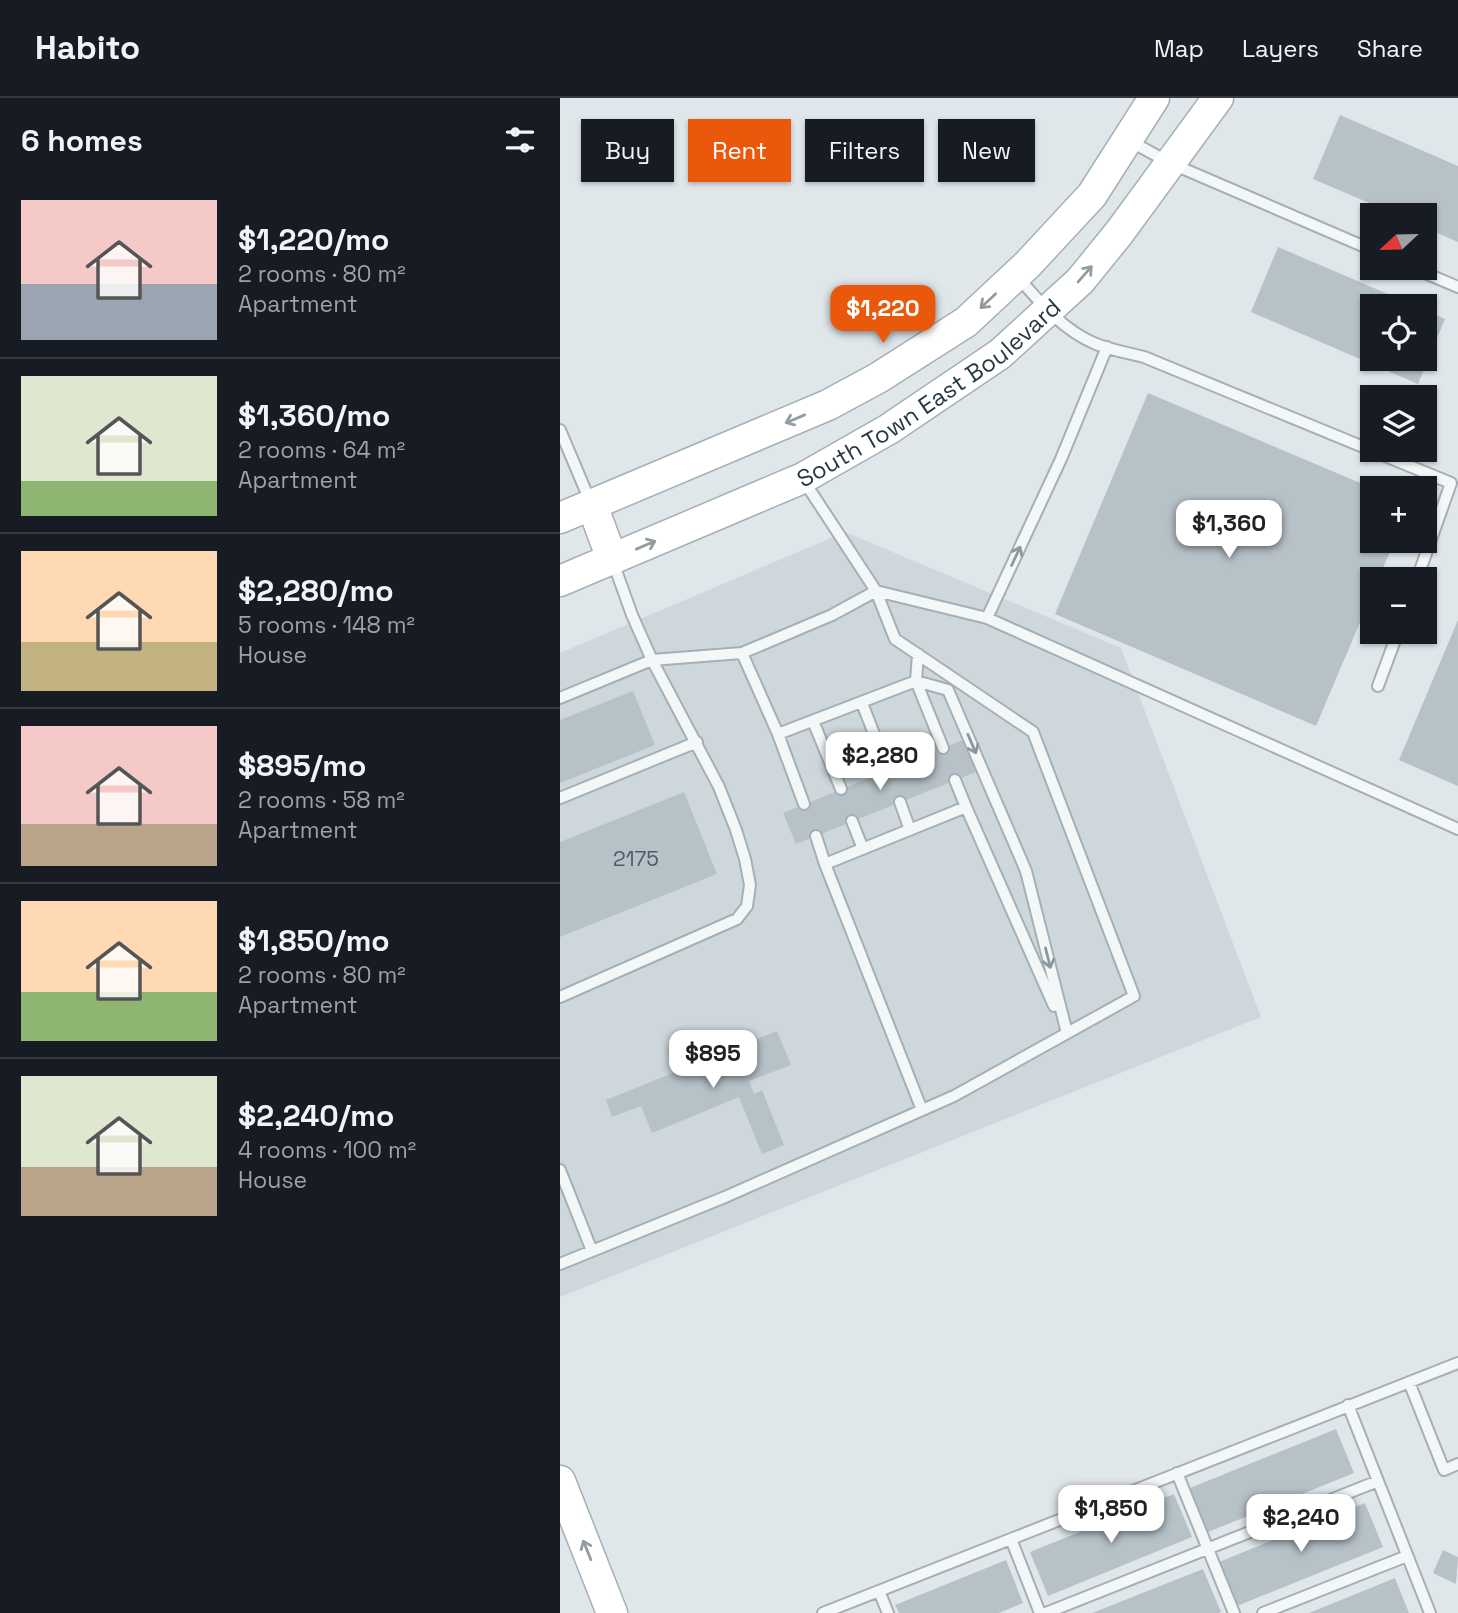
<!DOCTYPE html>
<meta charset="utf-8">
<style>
:root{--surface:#171b24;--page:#242831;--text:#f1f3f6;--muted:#9ea1a6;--line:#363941;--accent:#ea580c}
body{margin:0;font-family:"Space Grotesk",sans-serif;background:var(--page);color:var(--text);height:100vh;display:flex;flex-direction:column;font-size:26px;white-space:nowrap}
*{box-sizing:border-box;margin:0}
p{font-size:23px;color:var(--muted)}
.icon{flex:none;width:38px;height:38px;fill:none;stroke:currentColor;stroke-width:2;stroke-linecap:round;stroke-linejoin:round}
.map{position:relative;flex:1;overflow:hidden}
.details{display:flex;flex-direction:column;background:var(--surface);width:560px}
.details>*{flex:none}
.banner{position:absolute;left:21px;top:21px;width:665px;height:63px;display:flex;gap:14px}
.needle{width:46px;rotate:248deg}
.fabs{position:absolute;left:800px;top:105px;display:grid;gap:14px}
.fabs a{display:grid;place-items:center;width:77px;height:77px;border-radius:0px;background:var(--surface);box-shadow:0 2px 5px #0004;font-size:35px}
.price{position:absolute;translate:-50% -60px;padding:0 16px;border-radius:14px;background:#fff;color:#222;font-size:23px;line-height:46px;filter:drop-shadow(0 2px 4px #0008)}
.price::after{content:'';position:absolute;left:50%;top:42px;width:21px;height:16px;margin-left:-10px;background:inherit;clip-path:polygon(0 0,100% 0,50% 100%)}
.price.on{background:var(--accent);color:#fff}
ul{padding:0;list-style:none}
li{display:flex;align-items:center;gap:21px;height:175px;padding:0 21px}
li+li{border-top:2px solid var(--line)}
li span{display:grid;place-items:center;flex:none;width:196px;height:140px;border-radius:0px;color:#555}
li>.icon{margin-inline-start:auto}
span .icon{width:84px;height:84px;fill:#fffc;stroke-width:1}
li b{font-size:30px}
h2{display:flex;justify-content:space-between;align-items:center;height:84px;padding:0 21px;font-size:30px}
.tag{padding:0 24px;border-radius:0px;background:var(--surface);box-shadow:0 2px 5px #0004;font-size:24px;line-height:63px}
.tag.on{background:var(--accent);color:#fff}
header{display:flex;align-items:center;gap:42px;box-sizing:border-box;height:98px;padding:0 35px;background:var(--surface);border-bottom:2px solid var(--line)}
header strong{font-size:33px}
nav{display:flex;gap:38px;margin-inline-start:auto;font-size:24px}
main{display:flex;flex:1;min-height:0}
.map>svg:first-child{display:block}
</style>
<header>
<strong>Habito</strong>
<nav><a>Map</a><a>Layers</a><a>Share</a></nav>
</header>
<main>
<section class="details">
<h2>6 homes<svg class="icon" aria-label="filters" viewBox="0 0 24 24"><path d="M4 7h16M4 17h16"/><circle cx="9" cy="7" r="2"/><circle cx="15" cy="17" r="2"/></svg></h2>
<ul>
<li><span style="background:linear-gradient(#f6c9c9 60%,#9aa5b1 0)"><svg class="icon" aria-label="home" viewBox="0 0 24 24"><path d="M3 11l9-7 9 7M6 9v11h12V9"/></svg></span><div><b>$1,220/mo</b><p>2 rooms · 80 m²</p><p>Apartment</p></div></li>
<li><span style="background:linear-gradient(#dfe7d0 75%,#8fb573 0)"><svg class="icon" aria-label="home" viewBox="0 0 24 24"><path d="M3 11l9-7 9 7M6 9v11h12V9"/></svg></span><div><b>$1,360/mo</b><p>2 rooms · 64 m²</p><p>Apartment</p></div></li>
<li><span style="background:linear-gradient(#ffd9b3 65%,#c2b280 0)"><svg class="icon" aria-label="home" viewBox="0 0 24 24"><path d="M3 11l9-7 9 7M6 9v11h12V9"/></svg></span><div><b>$2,280/mo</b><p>5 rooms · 148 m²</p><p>House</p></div></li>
<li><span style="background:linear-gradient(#f6c9c9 70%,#b9a48a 0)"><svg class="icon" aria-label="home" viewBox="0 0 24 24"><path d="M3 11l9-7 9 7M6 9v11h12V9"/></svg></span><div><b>$895/mo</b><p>2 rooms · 58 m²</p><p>Apartment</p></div></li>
<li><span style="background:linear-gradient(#ffd9b3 65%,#8fb573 0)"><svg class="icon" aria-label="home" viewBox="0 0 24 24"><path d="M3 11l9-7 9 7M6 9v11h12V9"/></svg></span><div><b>$1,850/mo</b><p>2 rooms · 80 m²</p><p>Apartment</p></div></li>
<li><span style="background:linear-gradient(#dfe7d0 65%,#b9a48a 0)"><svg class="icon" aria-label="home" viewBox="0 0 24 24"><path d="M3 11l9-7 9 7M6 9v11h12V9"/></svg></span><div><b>$2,240/mo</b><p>4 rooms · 100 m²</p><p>House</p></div></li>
</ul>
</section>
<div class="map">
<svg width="898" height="1515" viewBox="0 0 898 1515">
<rect width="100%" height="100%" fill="#e0e7ea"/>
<path fill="#ced7dc" d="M285,434L561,550L701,919L0,1199V555Z"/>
<path fill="#b7c2c8" d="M780,17L898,68V144L864,129V117H837L753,81Z
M718,149L856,208H812V261H864V212L885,221L858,286L691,214Z
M588,295L812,390V443H835L818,481H812V496L756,628L495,516Z
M898,522V688L839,662Z
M73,593L95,647L0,685V622Z
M403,642L416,674L236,746L223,715Z
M124,694L157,776L0,839V744Z
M217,933L231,967L189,983L194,996L202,992L224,1047L202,1056L179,999L92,1035L81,1008L52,1019L46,1002Z
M776,1331L794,1375L648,1434L630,1390Z
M614,1396L632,1439L488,1498L470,1454Z
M805,1405L823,1449L677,1508L659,1464Z
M883,1452L898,1459L896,1486L873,1475Z
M446,1462L463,1505L439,1515H339L335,1507Z
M643,1471L661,1514L658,1515H532Z
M835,1480L849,1515H749Z"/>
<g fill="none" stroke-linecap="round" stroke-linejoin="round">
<g stroke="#a5b0b5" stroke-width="14">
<path id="lane" d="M570,43L610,65L812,152
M853,170L898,189
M458,179C480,205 504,233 536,246C551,252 568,255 584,259L891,385L857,481
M0,332L30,403
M427,520L501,361L547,249
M182,555L218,636L356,583L388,592L466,773L507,935
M358,556L356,583L383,650
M818,588L838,534
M0,600L92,562L182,555L272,517L316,493L427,520L898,731
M302,605L328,672
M253,623L281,691
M218,636L244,706
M0,700L137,644
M340,704L350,732
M406,709L494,908
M292,723L303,751
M256,738L265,766L362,1012
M265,766L406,709L395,682
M0,899L177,821L187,808L190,787L185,761L176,732L159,689L92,562L72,517L53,464
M0,1072L32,1153
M0,1166L165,1099L394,998L574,898L473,634L335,541L316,493L244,383
M849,1284L884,1372L898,1366
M788,1307L870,1515
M617,1375L674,1515
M451,1441L480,1515
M319,1493L328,1515
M263,1515L898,1265
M486,1515L818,1383
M703,1515L847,1458"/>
</g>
<g stroke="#a5b0b5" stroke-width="33">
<g id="secondary">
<path d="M32,407L52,461"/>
<path d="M0,420L268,307L318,280L406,224L468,166L532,97L594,0"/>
<path id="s1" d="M0,483L243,380L329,331L440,256L520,183L559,135L658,0"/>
<path d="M0,1383L52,1515"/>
</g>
</g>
<use href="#lane" stroke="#f3f7f8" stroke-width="10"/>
<use href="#secondary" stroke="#fff" stroke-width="30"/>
</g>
<defs><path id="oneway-shaft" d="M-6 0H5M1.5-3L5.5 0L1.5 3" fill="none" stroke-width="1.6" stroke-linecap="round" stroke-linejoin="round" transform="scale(1.75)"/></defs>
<g stroke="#939ca1">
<use href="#oneway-shaft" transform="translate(525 176) rotate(-49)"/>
<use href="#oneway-shaft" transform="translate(428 203) rotate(137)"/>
<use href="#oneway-shaft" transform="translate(235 321) rotate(157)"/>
<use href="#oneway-shaft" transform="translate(86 447) rotate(-23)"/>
<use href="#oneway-shaft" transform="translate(27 1452) rotate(-112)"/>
</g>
<g stroke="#8d989e">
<use href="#oneway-shaft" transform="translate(456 458) rotate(-65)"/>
<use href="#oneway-shaft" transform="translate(412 646) rotate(67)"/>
<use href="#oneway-shaft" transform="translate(488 860) rotate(76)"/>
</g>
<g text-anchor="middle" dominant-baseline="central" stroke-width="6" stroke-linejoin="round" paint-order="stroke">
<g font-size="21" fill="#4b5c64">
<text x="76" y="760">2175</text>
</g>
<g font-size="24" fill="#273a43" stroke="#f0f5f7">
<text stroke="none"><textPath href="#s1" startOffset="416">South Town East Boulevard</textPath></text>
</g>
</g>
</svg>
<div class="fabs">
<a><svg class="needle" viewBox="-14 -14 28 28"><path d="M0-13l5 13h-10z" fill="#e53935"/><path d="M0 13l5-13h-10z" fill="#9ea1a6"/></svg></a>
<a><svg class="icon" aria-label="locate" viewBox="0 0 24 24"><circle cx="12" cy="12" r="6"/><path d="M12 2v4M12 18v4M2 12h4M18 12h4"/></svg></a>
<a><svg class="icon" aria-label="layers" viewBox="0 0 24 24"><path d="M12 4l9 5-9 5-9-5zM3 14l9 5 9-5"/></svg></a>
<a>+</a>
<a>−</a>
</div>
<b class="price on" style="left:323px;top:247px">$1,220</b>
<b class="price" style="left:669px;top:462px">$1,360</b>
<b class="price" style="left:320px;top:694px">$2,280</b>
<b class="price" style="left:153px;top:992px">$895</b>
<b class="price" style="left:551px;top:1447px">$1,850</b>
<b class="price" style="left:741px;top:1456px">$2,240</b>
<div class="banner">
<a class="tag">Buy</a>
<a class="tag on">Rent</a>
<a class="tag">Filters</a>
<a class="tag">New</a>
</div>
</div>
</main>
